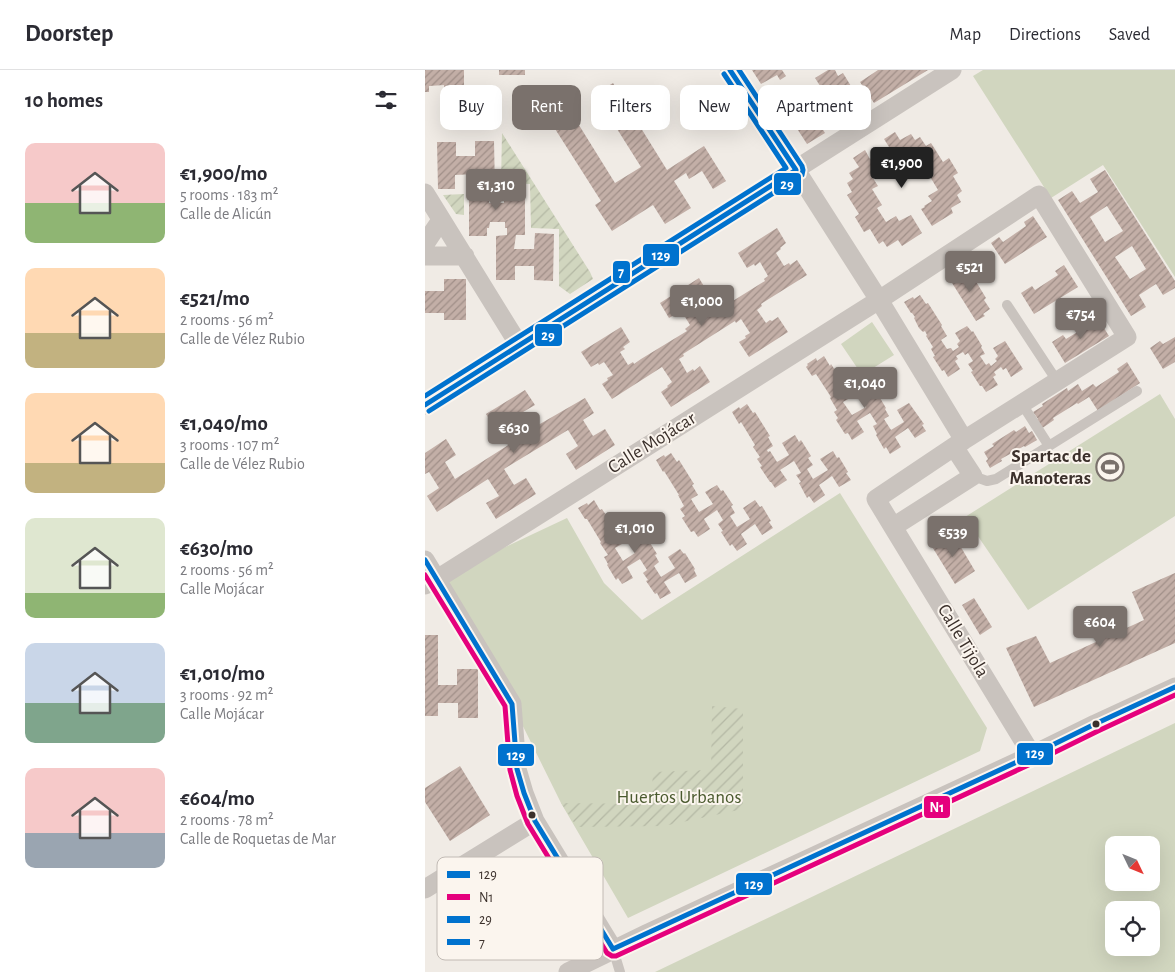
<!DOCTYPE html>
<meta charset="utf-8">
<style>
:root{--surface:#fff;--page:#f7f7f7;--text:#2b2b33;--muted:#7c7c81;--line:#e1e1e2;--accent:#7a716c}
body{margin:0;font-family:"Alegreya Sans",sans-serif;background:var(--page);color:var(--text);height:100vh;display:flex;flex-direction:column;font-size:19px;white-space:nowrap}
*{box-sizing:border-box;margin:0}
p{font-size:16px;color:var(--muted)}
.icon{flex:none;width:28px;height:28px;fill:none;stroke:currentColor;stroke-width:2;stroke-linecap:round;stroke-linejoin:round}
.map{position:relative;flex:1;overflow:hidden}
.side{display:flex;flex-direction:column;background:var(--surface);width:425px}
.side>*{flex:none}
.hud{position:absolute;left:15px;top:15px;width:475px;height:45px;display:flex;gap:10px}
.needle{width:32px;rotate:133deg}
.controls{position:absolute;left:680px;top:766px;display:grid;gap:10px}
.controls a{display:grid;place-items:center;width:55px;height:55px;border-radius:10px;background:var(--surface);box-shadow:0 5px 20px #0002;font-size:25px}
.price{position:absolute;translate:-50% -42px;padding:0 11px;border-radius:5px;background:var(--accent);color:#fff;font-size:16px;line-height:32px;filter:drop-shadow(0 1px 2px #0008)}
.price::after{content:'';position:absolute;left:50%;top:30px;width:15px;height:11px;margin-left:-8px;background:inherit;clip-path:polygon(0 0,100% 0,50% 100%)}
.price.current{background:#222;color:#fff}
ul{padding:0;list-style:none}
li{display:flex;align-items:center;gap:15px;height:125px;padding:0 25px}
li span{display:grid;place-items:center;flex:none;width:140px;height:100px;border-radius:10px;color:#555}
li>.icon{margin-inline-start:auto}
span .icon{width:60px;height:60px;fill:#fffc;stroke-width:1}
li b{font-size:21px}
h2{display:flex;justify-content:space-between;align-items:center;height:60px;padding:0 25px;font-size:21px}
.chip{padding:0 18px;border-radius:10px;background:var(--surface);box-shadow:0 5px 20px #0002;font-size:18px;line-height:45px}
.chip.current{background:var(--accent);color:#fff}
header{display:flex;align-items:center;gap:30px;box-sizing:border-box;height:70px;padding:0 25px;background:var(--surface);border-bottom:1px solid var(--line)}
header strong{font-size:24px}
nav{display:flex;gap:28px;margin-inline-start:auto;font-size:18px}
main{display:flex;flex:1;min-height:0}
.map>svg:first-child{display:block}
</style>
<header>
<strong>Doorstep</strong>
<nav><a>Map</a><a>Directions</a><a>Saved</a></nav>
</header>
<main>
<section class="side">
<h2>10 homes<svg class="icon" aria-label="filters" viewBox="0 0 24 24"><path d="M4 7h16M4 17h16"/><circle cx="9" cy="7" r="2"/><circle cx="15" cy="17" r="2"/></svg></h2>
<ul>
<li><span style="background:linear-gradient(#f6c9c9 60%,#8fb573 0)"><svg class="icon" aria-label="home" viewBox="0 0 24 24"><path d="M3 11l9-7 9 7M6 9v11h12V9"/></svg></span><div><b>€1,900/mo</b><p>5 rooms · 183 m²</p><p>Calle de Alicún</p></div></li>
<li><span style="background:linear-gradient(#ffd9b3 65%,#c2b280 0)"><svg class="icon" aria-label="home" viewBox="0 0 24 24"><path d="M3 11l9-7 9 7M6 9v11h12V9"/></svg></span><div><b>€521/mo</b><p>2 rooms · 56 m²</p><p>Calle de Vélez Rubio</p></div></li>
<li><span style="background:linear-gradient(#ffd9b3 70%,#c2b280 0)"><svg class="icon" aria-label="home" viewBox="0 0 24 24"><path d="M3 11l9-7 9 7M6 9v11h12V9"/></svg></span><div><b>€1,040/mo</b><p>3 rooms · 107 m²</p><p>Calle de Vélez Rubio</p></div></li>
<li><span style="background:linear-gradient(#dfe7d0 75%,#8fb573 0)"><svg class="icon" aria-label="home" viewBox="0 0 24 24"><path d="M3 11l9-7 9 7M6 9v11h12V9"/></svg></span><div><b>€630/mo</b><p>2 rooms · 56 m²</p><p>Calle Mojácar</p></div></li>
<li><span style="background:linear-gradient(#c9d6e8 60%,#7fa58c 0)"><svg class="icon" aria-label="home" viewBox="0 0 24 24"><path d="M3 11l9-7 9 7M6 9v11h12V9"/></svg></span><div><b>€1,010/mo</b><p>3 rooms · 92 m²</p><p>Calle Mojácar</p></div></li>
<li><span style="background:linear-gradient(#f6c9c9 65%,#9aa5b1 0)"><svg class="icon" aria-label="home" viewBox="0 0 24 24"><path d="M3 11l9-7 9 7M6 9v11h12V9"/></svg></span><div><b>€604/mo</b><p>2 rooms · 78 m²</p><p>Calle de Roquetas de Mar</p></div></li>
</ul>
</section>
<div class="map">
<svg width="750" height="902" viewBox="0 0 750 902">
<defs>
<pattern id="garden-furrows" width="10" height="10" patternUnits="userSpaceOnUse" patternTransform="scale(1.25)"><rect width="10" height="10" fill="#d1d6bf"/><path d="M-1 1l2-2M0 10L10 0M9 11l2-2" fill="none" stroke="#b4b8a4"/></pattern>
<pattern id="building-hatch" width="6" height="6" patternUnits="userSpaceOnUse" patternTransform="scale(1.25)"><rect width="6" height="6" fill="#c3afa7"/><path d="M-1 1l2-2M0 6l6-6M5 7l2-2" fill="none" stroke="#a08f88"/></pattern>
</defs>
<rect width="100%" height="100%" fill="#f0ebe5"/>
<path fill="#d1d6bf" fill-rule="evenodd" d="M558,0H750V207L678,95L626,128L548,6Z
M447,252L469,285L437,305L416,274Z
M735,324L750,349V446L603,540L540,447Z
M415,423L562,658L555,681L203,848L136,733L87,634L12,509L142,448L179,513L217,550Z
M750,653V902H230ZM689,775H726V812H689ZM689,840H726V878H689Z"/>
<path fill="url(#garden-furrows)" d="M77,63L165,202L168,209L145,224L134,216V159L106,158L105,114L76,113Z
M39,124V145L31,144L18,125Z
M287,636L318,639V739L239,756L152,757L136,733L226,734L228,702L286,700Z"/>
<path fill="url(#building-hatch)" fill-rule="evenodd" d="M0,0H39V29H22V22H19V15L4,16V22H0Z
M74,0H100V5H74Z
M327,0H357L361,6L355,10L352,5L336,14Z
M403,0H410L413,6L418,3L429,21L425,23L436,40L418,52L390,8Z
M453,0H503L449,33L435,12Z
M188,13L242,100L279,76L301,111L288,119L277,101L264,109L261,103L249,111L266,138L240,154L228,135L187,161L170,135L176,131L125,51L144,39L190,113L216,97L170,24Z
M377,17L387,35L384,37L400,63L382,74L354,31Z
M470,62L475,70L486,64L490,70L495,67L501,76L506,73L518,92L524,88L533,103L528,106L537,121L532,125L536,132L526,138L528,143L507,156L496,139L500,137L499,136L507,131L503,126L513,120L504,105L499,108L490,94L485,97L478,85L446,105L453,116L447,119L457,135L452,138L461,152L471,146L474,151L486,145L497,163L477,176L473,170L462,177L458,171L454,174L445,159L439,162L430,147L434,144L422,125L427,122L422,113L428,109L424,103L434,97L428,88L440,80L445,89L464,77L459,69Z
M50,71H69L70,119L62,120V127H64V133H79V127H82V120H100V165H91L89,179H109L110,163L129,164L128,211L109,210V196H90V210H71V166L82,165V158H80V152H65L64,158H62V166H44V120H53L51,104L30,105V119H13L12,72H31V86H50Z
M680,100L750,211V218L738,225L731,214L714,225L721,237L706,246L633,130L647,121L655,133L673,122L665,109ZM682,136L698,161L680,172L665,147ZM707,176L721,199L705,209L690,187Z
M608,146L622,167L580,194L566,173L574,167L578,172L601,156L599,152Z
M352,158L361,173L355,178L356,179L351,183L359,196L364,193L365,195L372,190L382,205L336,234L337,236L332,240L341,253L345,250L347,251L353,247L363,262L324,287L314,272L321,268L320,266L325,263L316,249L311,253L310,251L258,284L259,286L254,289L262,303L268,299L269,301L275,296L285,312L246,337L236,322L243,317L242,316L247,312L237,297L187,329L177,314L183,310L182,308L188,305L179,292L174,295L173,293L166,297L156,282L196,257L205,272L198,277L200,279L195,282L203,295L208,292L209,294L216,289L262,261L260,259L265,255L257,242L252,245L251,244L244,248L235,233L274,208L283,223L277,227L278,229L272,232L281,245L286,242L287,244L340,211L339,209L343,206L335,192L330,196L329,194L322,198L313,183Z
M639,195L653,217L609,244L596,223L607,216L610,220L633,205L630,201Z
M538,198L544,207L547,205L561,228L559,230L565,239L558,244L560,246L551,251L522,205L530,200L531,202Z
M19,209H41V250H19V243H0V221H19Z
M495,225L501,234L503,233L517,255L516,256L522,266L516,270L522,279L526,278L528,281L534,277L532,274L535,271L530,263L542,256L547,262L548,261L557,276L556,277L560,284L555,286L561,295L564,293L566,296L572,291L570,289L573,286L568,278L580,271L598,299L586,307L581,298L578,300L576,297L569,302L571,305L568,307L573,315L561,322L557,316H555L546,302L548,301L543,294L548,291L543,283L540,285L538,282L531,286L533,289L530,291L535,299L523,307L519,300L517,301L508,287L510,286L506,279L508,277L501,266L502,265L500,261L498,262L494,258L489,248L490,247L487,243H486L479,232L488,227L489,229Z
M670,244L684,266L640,293L627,272L638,265L641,269L664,255L661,250Z
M750,267V292L738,299L725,278L735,271L738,274Z
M399,286L405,296L406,294L421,317L418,318L425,328L418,332L427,345L441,337L433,325L445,318L450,324L452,323L461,338L460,339L464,346L459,349L466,360L479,352L472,340L484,333L499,354L497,355L501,361L490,368L483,358L470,367L476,377L465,384L461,377L459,379L451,365L452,364L448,356L452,354L445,343L432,351L439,362L427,370L423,363L420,364L411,350L413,348L409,342L412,340L405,328L406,327L391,304L387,306L381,297L383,295L382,294L391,288L392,291Z
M702,292L715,313L673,341L664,327L653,334L652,333L628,348L629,350L616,359L610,350L613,349L608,342L618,336L617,334L642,318L643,321L653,314L657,321L668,314L671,317L694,302L692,299Z
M100,320L110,335L98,342L108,358L160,328L169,343L158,350L168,366L180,359L190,375L151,400L141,384L153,376L143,360L79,399L89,415L101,408L111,424L71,449L61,433L74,426L63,409L12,442L2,426L14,418L4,402L0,404V383L21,369L31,385L20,392L30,409L93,369L83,352L71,360L61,344Z
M322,334L328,343L330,342L345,366L343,367L348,376L342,380L343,382L345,381L352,392L364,385L357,373L370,365L374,372L376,370L386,386L383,388L388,395L382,399L388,409L403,400L395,389L408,381L412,388L414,387L423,402L421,403L426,410L414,417L407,406L394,415L400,425L389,433L384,426L382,428L374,413L376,412L371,405L376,403L369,391L355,400L362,410L350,418L346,412H345L335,397L337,396L332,389L335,387L328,377L330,375L316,352L314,354L307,342L314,337L315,339Z
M600,356L604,363L607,361L612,370L600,377L599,376L576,389L577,391L565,398L561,391L563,389L559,382L569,376L567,374L589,360L591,362Z
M246,383L252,392L254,390L269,414L267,415L273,425L266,429L274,442L288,434L280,422L292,415L296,421L298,420L308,435L306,436L310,443L305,446L312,457L325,449L318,438L330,430L335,437L337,436L346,451L344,452L348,458L337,465L330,454L316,464L322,474L312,481L307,474L305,476L296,462L298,461L293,454L298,450L292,440L279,449L285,459L273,467L269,461L266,462L257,448L260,446L255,439L259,436L253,425H254L239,401L238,402L231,390L239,385L240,387Z
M169,430L175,440L177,439L193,463L191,464L197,474L190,478L198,491L210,483L203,471L216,464L219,470L222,468L232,484L230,485L234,492L229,496L236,507L250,498L243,487L255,479L259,484L260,483L270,499L269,500L272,506L260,513L254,503L239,512L246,523L235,529L232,523L230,524L221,511L223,510L218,503L222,500L215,489L202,497L208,508L197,514L193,508L191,510L182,495L183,494L179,487L183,485L175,473L176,472L162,449H160L153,438L162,433L163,435Z
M527,462L550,501L530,514L506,475Z
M750,503V573L609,637L581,578L611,566L625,593L719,550L707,522Z
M549,528L567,557L555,565L537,535Z
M0,565H13V615H32V599H53V648H33V633H13V646H0Z
M35,696L65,745L25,771L0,732V718Z"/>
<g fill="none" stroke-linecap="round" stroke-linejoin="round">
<path stroke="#c9c3be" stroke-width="10" d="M582,235L632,311
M597,334L624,376
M548,406L562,411L571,409L712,321
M188,879L195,902"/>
<path stroke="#c9c3be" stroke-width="19" d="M305,0L371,100L454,230L539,370
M0,123L94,275
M0,174L16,150
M0,186H40
M0,335L527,0
M468,457L607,685
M0,490L87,634L92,699L99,723L110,751L188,879
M0,515L12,509L454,230L614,125L702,267L539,370L451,429L468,457L548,406L529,377
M0,819L110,751
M143,902L221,864L607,685L670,654L750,617"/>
<g stroke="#fbf5ee" stroke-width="9">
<path id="bus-1" d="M0,335L371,100L305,0
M0,490L87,634L92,699L99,723L110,751L188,879
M188,879L607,685L670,654L750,617"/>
</g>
<g stroke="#fbf5ee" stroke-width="9">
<path id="bus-2" d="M0,505L80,636L85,700L92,726L103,754L182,883L187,886H191L610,692L673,661L750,625"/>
</g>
<g stroke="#fbf5ee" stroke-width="9">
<path id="bus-3" d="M4,341L377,105L378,100L377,96L314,0"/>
</g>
<g stroke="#fbf5ee" stroke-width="9">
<path id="bus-4" d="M0,326L361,98L299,4"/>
</g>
<use href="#bus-1" stroke="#0072ce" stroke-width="5"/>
<use href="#bus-2" stroke="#e5007d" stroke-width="5"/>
<use href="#bus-3" stroke="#0072ce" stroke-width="5"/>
<use href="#bus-4" stroke="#0072ce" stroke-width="5"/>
</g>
<defs>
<g id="stadium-ring" transform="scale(1.4375)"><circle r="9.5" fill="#fbf5ee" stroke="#7a716c" stroke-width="1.5"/><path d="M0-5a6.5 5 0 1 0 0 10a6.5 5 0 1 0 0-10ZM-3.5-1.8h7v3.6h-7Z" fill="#7a716c"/></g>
</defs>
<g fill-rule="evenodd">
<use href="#stadium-ring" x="685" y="397"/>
</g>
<g fill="#3b302b" stroke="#fbf5ee" stroke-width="2">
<circle cx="671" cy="654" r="4.5"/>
<circle cx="107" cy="745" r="4.5"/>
</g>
<g text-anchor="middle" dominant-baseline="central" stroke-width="4" stroke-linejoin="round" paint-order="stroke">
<g font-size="19" fill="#3b302b" stroke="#fbf5ee">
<text transform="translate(227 373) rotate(-32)">Calle Mojácar</text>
<text transform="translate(538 571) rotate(59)">Calle Tijola</text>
</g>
<g font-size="19" font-weight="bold" fill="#3b302b" stroke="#fbf5ee" text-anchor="end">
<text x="666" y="386">Spartac de<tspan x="666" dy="22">Manoteras</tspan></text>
</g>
<g font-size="19" fill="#4a5a2e" stroke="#fbf5ee">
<text x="254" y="727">Huertos Urbanos</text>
</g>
</g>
<rect x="12" y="787" width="166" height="103" rx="8" fill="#fbf5ee" stroke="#c1bab4" stroke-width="1"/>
<rect x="22" y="801" width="23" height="7" fill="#0072ce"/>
<rect x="22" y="824" width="23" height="6" fill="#e5007d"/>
<rect x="22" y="846" width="23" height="7" fill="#0072ce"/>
<rect x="22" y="869" width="23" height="6" fill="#0072ce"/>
<g font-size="14" fill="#3b302b">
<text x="54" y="809">129</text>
<text x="54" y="832">N1</text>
<text x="54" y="854">29</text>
<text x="54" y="877">7</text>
</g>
<g stroke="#fbf5ee" stroke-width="2">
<rect x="348" y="102" width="29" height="24" rx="5" fill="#0072ce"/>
<rect x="217" y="173" width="38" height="24" rx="5" fill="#0072ce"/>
<rect x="187" y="190" width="19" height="24" rx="5" fill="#0072ce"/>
<rect x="109" y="253" width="29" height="24" rx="5" fill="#0072ce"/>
<rect x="591" y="672" width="38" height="24" rx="5" fill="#0072ce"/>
<rect x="72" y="673" width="38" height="24" rx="5" fill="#0072ce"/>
<rect x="498" y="725" width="28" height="24" rx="5" fill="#e5007d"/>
<rect x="310" y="802" width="38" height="24" rx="5" fill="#0072ce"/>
</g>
<g font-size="14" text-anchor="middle" font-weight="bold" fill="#fff">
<text x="362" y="119">29</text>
<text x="236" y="190">129</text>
<text x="196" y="207">7</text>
<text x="123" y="270">29</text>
<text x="610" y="688">129</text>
<text x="91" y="690">129</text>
<text x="512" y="742">N1</text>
<text x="329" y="819">129</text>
</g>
</svg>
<div class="controls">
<a><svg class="needle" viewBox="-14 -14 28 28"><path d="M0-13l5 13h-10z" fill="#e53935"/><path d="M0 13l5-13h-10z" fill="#7c7c81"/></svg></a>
<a><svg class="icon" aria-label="locate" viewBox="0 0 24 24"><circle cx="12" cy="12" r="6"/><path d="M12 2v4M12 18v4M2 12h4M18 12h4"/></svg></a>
</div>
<b class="price current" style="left:477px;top:119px">€1,900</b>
<b class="price" style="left:71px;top:141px">€1,310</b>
<b class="price" style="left:545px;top:223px">€521</b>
<b class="price" style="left:277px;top:257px">€1,000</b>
<b class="price" style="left:656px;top:270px">€754</b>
<b class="price" style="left:440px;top:339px">€1,040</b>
<b class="price" style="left:89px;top:384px">€630</b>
<b class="price" style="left:210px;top:484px">€1,010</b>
<b class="price" style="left:528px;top:488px">€539</b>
<b class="price" style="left:675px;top:578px">€604</b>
<div class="hud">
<a class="chip">Buy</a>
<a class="chip current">Rent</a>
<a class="chip">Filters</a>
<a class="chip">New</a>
<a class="chip">Apartment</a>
</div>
</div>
</main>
